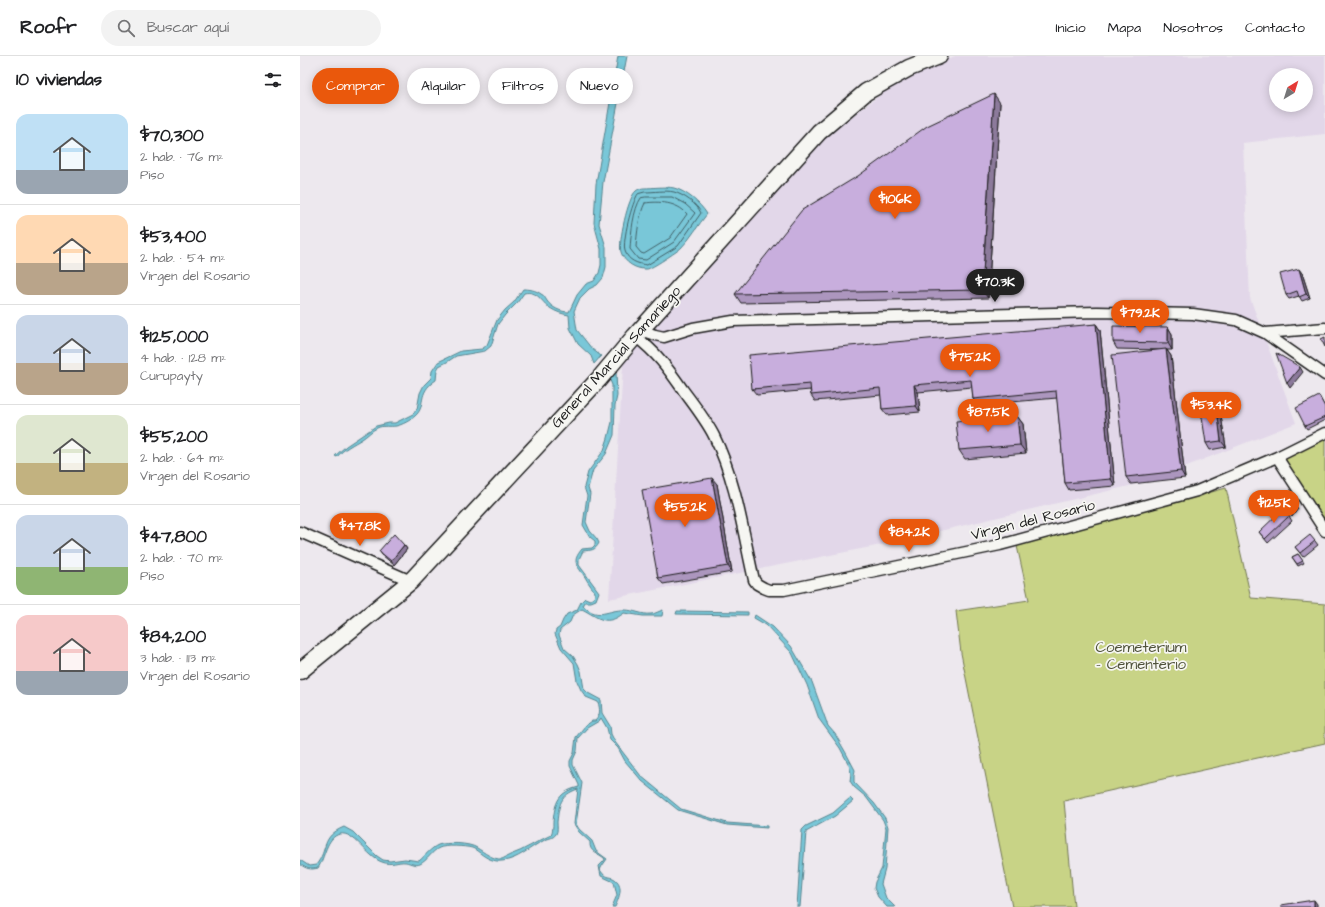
<!DOCTYPE html>
<html lang="es">
<meta charset="utf-8">
<style>
:root{--surface:#fff;--page:#f2f2f2;--text:#202124;--muted:#757577;--line:#e0e0e0;--accent:#ea580c}
body{margin:0;font-family:"Architects Daughter",sans-serif;background:var(--page);color:var(--text);height:100vh;display:flex;flex-direction:column;font-size:15px;white-space:nowrap}
*{box-sizing:border-box;margin:0}
p{font-size:13px;color:var(--muted)}
.icon{flex:none;width:22px;height:22px;fill:none;stroke:currentColor;stroke-width:2;stroke-linecap:round;stroke-linejoin:round}
.map{position:relative;flex:1;overflow:hidden}
.drawer{display:flex;flex-direction:column;background:var(--surface);width:300px}
.drawer>*{flex:none}
.hud{position:absolute;left:12px;top:12px;width:380px;height:36px;display:flex;gap:8px}
.needle{width:26px;rotate:38deg}
.controls{position:absolute;left:969px;top:12px;display:grid;gap:8px}
.controls a{display:grid;place-items:center;width:44px;height:44px;border-radius:50%;background:var(--surface);box-shadow:0 2px 10px #0003;font-size:20px}
.price{position:absolute;translate:-50% -34px;padding:0 9px;border-radius:14px;background:var(--accent);color:#fff;font-size:13px;line-height:26px;filter:drop-shadow(0 1px 2px #0008)}
.price::after{content:'';position:absolute;left:50%;top:24px;width:12px;height:9px;margin-left:-6px;background:inherit;clip-path:polygon(0 0,100% 0,50% 100%)}
.price.on{background:#222;color:#fff}
ul{padding:0;list-style:none}
li{display:flex;align-items:center;gap:12px;height:100px;padding:0 16px}
li+li{border-top:1px solid var(--line)}
li span{display:grid;place-items:center;flex:none;width:112px;height:80px;border-radius:12px;color:#555}
li>.icon{margin-inline-start:auto}
span .icon{width:48px;height:48px;fill:#fffc;stroke-width:1}
li b{font-size:17px}
h2{display:flex;justify-content:space-between;align-items:center;height:48px;padding:0 16px;font-size:17px}
.chip{padding:0 14px;border-radius:18px;background:var(--surface);box-shadow:0 2px 10px #0003;font-size:14px;line-height:36px}
.chip.on{background:var(--accent);color:#fff}
header{display:flex;align-items:center;gap:24px;box-sizing:border-box;height:56px;padding:0 20px;background:var(--surface);border-bottom:1px solid var(--line)}
header strong{font-size:19px}
nav{display:flex;gap:22px;margin-inline-start:auto;font-size:14px}
.search{width:280px;height:36px;background:var(--page);display:flex;align-items:center;gap:10px;box-sizing:border-box;padding:0 14px;border-radius:22px;color:var(--muted);font-size:15px}
main{display:flex;flex:1;min-height:0}
.map>svg:first-child{display:block}
</style>
<header>
<strong>Roofr</strong>
<div class="search"><svg class="icon" aria-label="search" viewBox="0 0 24 24"><circle cx="10" cy="10" r="6"/><path d="M15 15l6 6"/></svg>Buscar aquí</div>
<nav><a>Inicio</a><a>Mapa</a><a>Nosotros</a><a>Contacto</a></nav>
</header>
<main>
<section class="drawer">
<h2>10 viviendas<svg class="icon" aria-label="filters" viewBox="0 0 24 24"><path d="M4 7h16M4 17h16"/><circle cx="9" cy="7" r="2"/><circle cx="15" cy="17" r="2"/></svg></h2>
<ul>
<li><span style="background:linear-gradient(#bfe0f5 70%,#9aa5b1 0)"><svg class="icon" aria-label="home" viewBox="0 0 24 24"><path d="M3 11l9-7 9 7M6 9v11h12V9"/></svg></span><div><b>$70,300</b><p>2 hab. · 76 m²</p><p>Piso</p></div></li>
<li><span style="background:linear-gradient(#ffd9b3 60%,#b9a48a 0)"><svg class="icon" aria-label="home" viewBox="0 0 24 24"><path d="M3 11l9-7 9 7M6 9v11h12V9"/></svg></span><div><b>$53,400</b><p>2 hab. · 54 m²</p><p>Virgen del Rosario</p></div></li>
<li><span style="background:linear-gradient(#c9d6e8 60%,#b9a48a 0)"><svg class="icon" aria-label="home" viewBox="0 0 24 24"><path d="M3 11l9-7 9 7M6 9v11h12V9"/></svg></span><div><b>$125,000</b><p>4 hab. · 128 m²</p><p>Curupayty</p></div></li>
<li><span style="background:linear-gradient(#dfe7d0 60%,#c2b280 0)"><svg class="icon" aria-label="home" viewBox="0 0 24 24"><path d="M3 11l9-7 9 7M6 9v11h12V9"/></svg></span><div><b>$55,200</b><p>2 hab. · 64 m²</p><p>Virgen del Rosario</p></div></li>
<li><span style="background:linear-gradient(#c9d6e8 65%,#8fb573 0)"><svg class="icon" aria-label="home" viewBox="0 0 24 24"><path d="M3 11l9-7 9 7M6 9v11h12V9"/></svg></span><div><b>$47,800</b><p>2 hab. · 70 m²</p><p>Piso</p></div></li>
<li><span style="background:linear-gradient(#f6c9c9 70%,#9aa5b1 0)"><svg class="icon" aria-label="home" viewBox="0 0 24 24"><path d="M3 11l9-7 9 7M6 9v11h12V9"/></svg></span><div><b>$84,200</b><p>3 hab. · 113 m²</p><p>Virgen del Rosario</p></div></li>
</ul>
</section>
<div class="map">
<svg width="1025" height="851" viewBox="0 0 1025 851">
<rect width="100%" height="100%" fill="#ede8ee"/>
<filter id="ink" filterUnits="userSpaceOnUse"><feTurbulence type="fractalNoise" baseFrequency=".025" numOctaves="2"/><feDisplacementMap in="SourceGraphic" scale="8" xChannelSelector="R" yChannelSelector="G"/><feConvolveMatrix kernelMatrix="1 2 1 2 8 2 1 2 1" color-interpolation-filters="sRGB"/></filter>
<g filter="url(#ink)">
<path fill="#e2d7e9" fill-rule="evenodd" d="M655,0H1025V78L943,87L950,242L996,367L846,426L581,489L309,543L324,293L530,77L596,27ZM976,19H1006V49H976Z"/>
<path fill="#c8d386" stroke="#727851" d="M1025,380V466L980,402Z
M926,432L951,542L1025,548V687L764,745L774,851H712L661,597L656,555L729,544L717,490Z"/>
<path fill="#79c7d8" stroke="#54838d" d="M318,0H327L303,126L299,168L306,191V211L303,222L297,229L289,233L280,242L274,255L277,274L292,293L301,300L294,308L291,300L278,288L270,272L269,259C262,258 256,256 250,252C241,246 238,234 224,237L217,247L205,259L198,268L191,290L185,295L156,300L147,306L139,310L137,314L136,324C116,337 127,350 115,360C111,364 102,369 96,370C90,371 83,369 77,372C72,374 67,380 62,383C54,388 43,393 37,401L35,400L46,390L76,370L89,367H95L113,358L117,353L120,337L124,329L131,322L132,315L138,306L161,295L182,293L187,289L197,264L205,254L214,246L223,233C229,233 236,234 241,238C244,239 245,242 247,245C252,252 261,256 269,256L277,239L286,228L294,225L299,217L301,209V193L294,167L296,128Z
M344,132C353,132 365,130 374,132C386,135 400,147 407,158C398,169 391,182 381,192C378,195 351,213 347,213C337,214 324,207 321,196C318,187 328,141 336,135C338,133 342,132 344,132Z
M316,316L317,340L315,349L314,379L306,398L293,414L288,432L290,438L286,466L290,475L297,483L299,487C295,495 291,494 283,495L279,503V509L299,536L296,544L291,546H285L283,550C300,565 307,553 325,554C334,554 342,559 351,558C355,558 359,555 363,554L362,560H343L324,557C306,571 299,562 282,553L273,559L270,566L260,574L259,579L264,592L273,600L278,608L281,615L284,633L288,637L301,644L302,657L310,670L311,678L315,686L341,720L381,753L427,767L467,770V772L427,769L378,754L342,725L325,705L318,692L310,684L307,672L301,662L299,665L287,672L278,682L277,695L273,704V709L282,727L276,768L279,773L292,785L296,795L307,803L302,810L300,814L304,819C306,821 310,821 313,822C325,828 319,842 315,851H312L317,839L314,826L301,820L299,810L304,805L305,803C298,796 289,797 290,786L279,776L274,768L278,733C260,739 259,749 257,766C257,770 258,775 256,778C253,783 247,782 243,785C230,791 218,804 202,805C194,806 186,802 180,797C177,795 175,793 172,792C165,790 145,789 139,792C132,795 127,805 120,808C116,810 110,807 106,806C97,805 92,810 82,806C67,801 54,775 40,778C26,781 25,802 18,812C11,814 6,813 0,808V804L9,810L16,809C29,793 20,781 44,771L53,776L77,800L83,804L90,805L105,803L119,805C125,800 131,792 138,789C146,786 170,787 177,792C184,796 193,804 202,803C204,802 208,800 210,799C225,794 237,785 251,779C253,774 253,771 253,766C255,746 258,736 279,731V729L270,710V705L274,697L276,681L285,670L292,665H295C301,659 300,653 298,646L286,641L281,634L277,625L274,607L261,592L255,578L256,574L260,571L263,564L267,558L277,554L281,546L285,542L290,544L294,542C297,535 293,534 290,529C288,526 286,523 285,521C277,509 271,506 282,493L292,492L295,489V485L290,481L283,469L287,440L284,431L288,416L304,394L308,382L312,366V329L309,322Z
M377,555L448,556V559L376,558Z
M455,559L473,571L491,590L512,626L528,670L535,678L546,697L555,714L554,720V726L574,747L585,762L588,771L585,813L581,828L586,842L595,851H587L578,841L574,832L575,826L582,812L586,772L583,764L566,741L554,731L550,725L551,717L549,709L540,692L519,663L507,629L492,597L466,569L454,562Z
M550,742L553,745L535,760L506,776L500,851H497L502,774L506,770L533,757Z"/>
<g fill="none" stroke-linecap="round" stroke-linejoin="round">
<path stroke="#416067" stroke-width="1" d="M345,136C354,136 365,134 374,136C384,139 397,148 401,157L378,190L347,209C338,208 328,205 325,195C322,185 332,146 338,138Z
M346,141H372L385,148L395,157L374,186L346,204L338,203L330,193C331,179 333,153 341,142Z
M345,147C359,145 377,146 387,158L370,182L344,198L341,197L336,191C337,178 339,158 345,147Z"/>
<g stroke="#1c1c1c" stroke-width="13">
<path id="minor" d="M340,274L355,279L364,281L393,272L433,265L797,256L893,258L936,264L965,277L1025,319
M965,277L1025,272
M335,280C357,297 367,311 383,334C394,349 406,364 414,380C436,424 443,476 454,524L457,528L464,532L469,534H484L700,489L897,435L977,401L1025,377
M977,401L1025,475
M0,476L111,525"/>
</g>
<g stroke="#1c1c1c" stroke-width="19">
<path id="primary" d="M0,615L111,525L299,323L335,280L519,76L566,36L609,12L639,0"/>
</g>
<use href="#minor" stroke="#f6f6f2" stroke-width="10"/>
<use href="#primary" stroke="#f6f6f2" stroke-width="16"/>
</g>
<path fill="#ac96be" stroke="#1c1c1c" d="M700,47L688,242L441,247L435,238Z
M1002,217L1010,242L1002,245L999,240L989,243L986,239Z
M796,268L800,274L815,430L769,434L765,427L757,342L677,349L673,343L672,331L618,336L620,356L587,359L582,353L581,339L515,345L511,339L510,334L457,339L452,333Z
M868,271L872,278V294H867L871,300L885,422L831,428L826,421L862,294L817,293L813,286Z
M1019,340L1025,351V364L1007,373L1005,370Z
M917,353L921,360L926,391L910,394L906,387Z
M717,360L723,368L726,397L665,403L659,394Z
M417,428L432,516L363,528L358,522Z
M989,460L992,465L968,487L959,476Z
M1015,485L1018,489L1003,501L995,491Z
M104,489L107,493L94,509L82,499L79,495Z
M998,498L1004,507L998,510L992,501Z"/>
<path fill="#8c7a9b" stroke="#1c1c1c" d="M694,38L700,47L688,242L682,234Z
M999,213L1002,217L1010,242L1006,238Z
M796,268L800,274L815,430L811,423Z
M868,271L872,278V294L868,287Z
M866,293L871,300L885,422L881,415Z
M1000,311L1003,316L990,332L987,327Z
M614,329L618,336L620,356L616,350Z
M917,353L921,360L926,391L921,385Z
M717,360L723,368L726,397L720,389Z
M412,422L417,428L432,516L428,510Z
M997,451L998,453L992,461L991,459Z
M104,489L107,493L94,509L91,505Z
M1014,844L1017,848V851H1014Z"/>
<path fill="#c8aedd" stroke="#1c1c1c" d="M694,38L682,234L435,238L502,154L558,120L627,70Z
M999,213L1006,238L999,241L997,235L986,239L980,218Z
M796,268L811,423L765,427L756,335L673,343L671,324L614,329L616,350L582,353L580,332L511,339L510,328L452,333L449,299Z
M813,270L868,271V287L813,286Z
M1025,281V291L1021,283Z
M866,293L881,415L826,421L812,299Z
M976,297L1000,311L987,327Z
M1019,340L1025,351V361L1005,370L996,352Z
M917,353L921,385L906,387L901,355Z
M717,360L720,389L659,394L656,365Z
M412,422L428,510L358,522L342,434Z
M990,446L997,451L991,459L984,453Z
M982,454L989,460L965,483L959,476Z
M94,478L104,489L91,505L79,495Z
M1010,479L1015,485L1000,497L995,491Z
M998,498L1003,505L997,508L992,501Z
M1014,844V851H981V849Z"/>
</g>
<g text-anchor="middle" dominant-baseline="central" stroke-width="3.5" stroke-linejoin="round" paint-order="stroke">
<g font-size="15" fill="#1c1c1c" stroke="#f6f6f2">
<text transform="translate(316 301) rotate(-48)">General Marcial Samaniego</text>
<text transform="translate(733 464) rotate(-14)">Virgen del Rosario</text>
</g>
<g font-size="15" fill="#50533c" stroke="#f6f6f2">
<text x="841" y="591">Coemeterium<tspan x="841" dy="17">- Cementerio</tspan></text>
</g>
</g>
</svg>
<div class="controls">
<a><svg class="needle" viewBox="-14 -14 28 28"><path d="M0-13l5 13h-10z" fill="#e53935"/><path d="M0 13l5-13h-10z" fill="#757577"/></svg></a>
</div>
<b class="price" style="left:595px;top:164px">$106K</b>
<b class="price on" style="left:695px;top:247px">$70.3K</b>
<b class="price" style="left:840px;top:278px">$79.2K</b>
<b class="price" style="left:670px;top:322px">$75.2K</b>
<b class="price" style="left:911px;top:370px">$53.4K</b>
<b class="price" style="left:688px;top:377px">$87.5K</b>
<b class="price" style="left:974px;top:468px">$125K</b>
<b class="price" style="left:385px;top:472px">$55.2K</b>
<b class="price" style="left:60px;top:491px">$47.8K</b>
<b class="price" style="left:609px;top:497px">$84.2K</b>
<div class="hud">
<a class="chip on">Comprar</a>
<a class="chip">Alquilar</a>
<a class="chip">Filtros</a>
<a class="chip">Nuevo</a>
</div>
</div>
</main>
